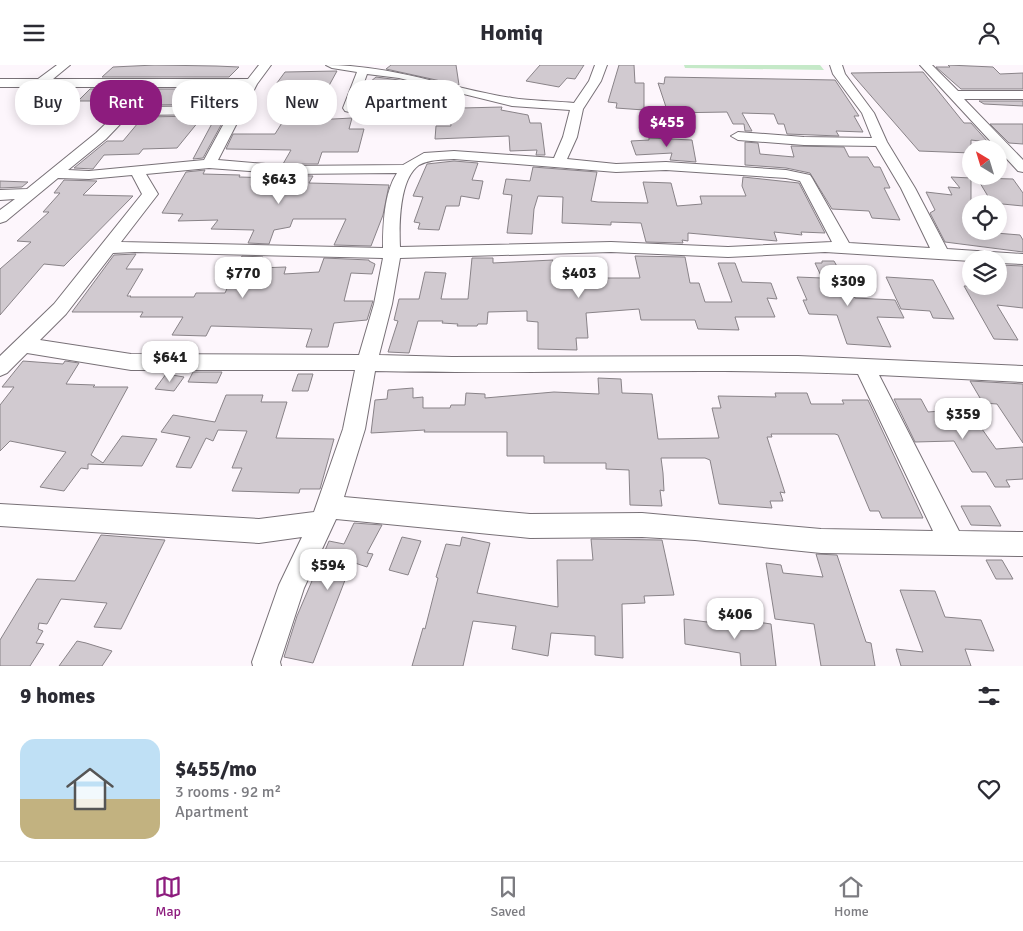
<!DOCTYPE html>
<meta charset="utf-8">
<style>
:root{--surface:#fff;--page:#f2f2f3;--text:#2b2b33;--muted:#7c7c81;--line:#e1e1e2;--accent:#8d1c7e}
body{margin:0;font-family:Signika,sans-serif;background:var(--page);color:var(--text);height:100vh;display:flex;flex-direction:column;font-size:19px;white-space:nowrap}
*{box-sizing:border-box;margin:0}
p{font-size:16px;color:var(--muted)}
.icon{flex:none;width:28px;height:28px;fill:none;stroke:currentColor;stroke-width:2;stroke-linecap:round;stroke-linejoin:round}
.map{position:relative;height:601px;overflow:hidden}
.drawer{display:flex;flex-direction:column;background:var(--surface);flex:1}
.drawer>*{flex:none}
.banner{position:absolute;left:15px;top:15px;width:500px;height:45px;display:flex;gap:10px}
.needle{width:32px;rotate:322deg}
.controls{position:absolute;left:962px;top:75px;display:grid;gap:10px}
.controls a{display:grid;place-items:center;width:45px;height:45px;border-radius:50%;background:var(--surface);box-shadow:0 2px 12px #0003;font-size:25px}
.price{position:absolute;translate:-50% -42px;padding:0 11px;border-radius:10px;background:#fff;color:#222;font-size:16px;line-height:32px;filter:drop-shadow(0 1px 2px #0008)}
.price::after{content:'';position:absolute;left:50%;top:30px;width:15px;height:11px;margin-left:-8px;background:inherit;clip-path:polygon(0 0,100% 0,50% 100%)}
.price.active{background:var(--accent);color:#fff}
ul{padding:0;list-style:none}
li{display:flex;align-items:center;gap:15px;height:125px;padding:0 20px}
li span{display:grid;place-items:center;flex:none;width:140px;height:100px;border-radius:15px;color:#555}
li>.icon{margin-inline-start:auto}
span .icon{width:60px;height:60px;fill:#fffc;stroke-width:1}
li b{font-size:21px}
h2{display:flex;justify-content:space-between;align-items:center;height:60px;padding:0 20px;font-size:21px}
.chip{padding:0 18px;border-radius:20px;background:var(--surface);box-shadow:0 2px 12px #0003;font-size:18px;line-height:45px}
.chip.active{background:var(--accent);color:#fff}
header{display:flex;justify-content:space-between;align-items:center;height:65px;padding:0 20px;background:var(--surface);font-size:22px;font-weight:800}
.tabs{display:flex;justify-content:space-around;align-items:center;height:70px;border-top:1px solid var(--line);background:var(--surface);font-size:14px;color:var(--muted)}
.tabs a{display:grid;justify-items:center;gap:2px}
.tabs .active{color:var(--accent)}
.map>svg:first-child{display:block}
</style>
<header><svg class="icon" aria-label="menu" viewBox="0 0 24 24"><path d="M4 6h16M4 12h16M4 18h16"/></svg>Homiq<svg class="icon" aria-label="person" viewBox="0 0 24 24"><circle cx="12" cy="8" r="4"/><path d="M4 21q1-7 8-7t8 7"/></svg></header>
<div class="map">
<svg width="1023" height="601" viewBox="0 0 1023 601">
<rect width="100%" height="100%" fill="#fdf6fc"/>
<path fill="#c5e9c8" d="M684,0H820L824,5L685,3Z"/>
<path fill="#d1cad0" stroke="#898388" d="M155,0L216,1L239,2L229,12H102L113,2Z
M391,0H456L459,20L386,4Z
M540,0H584L575,14L567,13L559,22L526,16Z
M619,0H634L635,18H644V45L616,43L617,38L608,37Z
M948,0L993,2L1000,9L1023,8V24H961L936,2H950Z
M337,6L320,37H324L314,55L352,53L349,64H364L358,87H322L318,99H283L291,85L226,84L233,69H275L300,29L273,28L274,26H271L285,7Z
M923,7L964,58H971L988,77L971,75V88L919,86L851,8Z
M376,12L399,15L435,24L363,27L364,22Z
M665,12L835,15L859,51H854L863,67L836,66L839,71L787,69L784,59H778L774,49L742,48L752,66H745L744,59H733L727,47L668,48L658,18L664,19Z
M90,24H139L123,36H78Z
M158,24H238L229,39L153,40L157,35L147,34Z
M447,27L460,30L462,43L502,42L501,45L528,50L530,58H541L545,90H536L537,85L510,86L509,71L435,74L436,61H451Z
M979,36H1023V41L984,39Z
M203,51L177,83L143,84L139,89L104,90L93,104L74,103L107,76H123L143,52Z
M216,51H226L203,93L193,94Z
M990,59H1023V79L1009,78Z
M649,73L692,75L696,97L670,95L672,88L636,90L631,76L649,75Z
M745,77L758,78L760,89L794,92L791,81L844,82L849,92H868L874,102H880L890,123H884L900,155L872,153L869,146L832,144L810,108L786,103L745,100Z
M454,96L478,98L472,115L483,116L479,134L461,131L459,141H446L439,165L418,164L420,158L414,157L423,132L413,131L427,99Z
M533,102L597,107L591,136L598,137L648,138L643,117L671,118L677,141L702,139L700,131H746L742,121L743,112L799,118L825,168L801,167L802,170L774,167L777,176L688,168V176L682,175L683,178L646,177L641,158L611,157V160L562,158L563,132L538,131L534,144L532,169L507,168L512,130L503,129L506,114L530,116Z
M205,105L203,109L240,110L239,112L274,113L276,110L313,111L309,118L389,120L383,150L371,181L334,180L346,154H293L290,162L274,165L269,179L248,178L254,165L211,164L218,155L178,156L183,149L162,148L186,107Z
M951,112L971,113V166L1020,170L1023,175V187L945,177L930,148L935,145L926,127L952,130L948,122L960,123Z
M977,113L1013,114L1023,128V141L992,138Z
M64,115L97,116L83,130L133,131L64,201L44,199L0,250V204L31,177L17,176L49,147H43L60,128H54Z
M0,116L28,117L22,122L0,123Z
M136,189L126,204H143L127,231H131L130,232H194L196,228H225L242,191L263,192L258,203L286,202L284,209L319,207L324,193L369,195V196L375,199L372,209L351,208L344,236H373L372,239L367,255L334,258L328,282H306L312,264L211,261L206,271L172,270L183,252H140L143,247H72L114,190Z
M635,191L685,192L690,218H699L705,237H732L718,198H735L742,217L771,218L777,234L767,233L775,252H735L739,265L698,264L695,255H641L639,244L586,248L588,273H576L577,285L538,284V257L527,256V246L488,247L487,259H478L477,261H457L458,259L442,258L443,256H418L409,288L388,287L398,256L394,255L399,234H419L425,207L446,208L441,234H468L472,193H493V198L553,195V198L561,197L563,213H640Z
M822,196H834L855,233L895,235L904,253L877,252L891,282L847,279L837,250L809,249L803,235H807L797,212L822,213L815,198H822Z
M999,200L1023,201V243L997,240L1018,275L994,274L964,221H999Z
M886,212L933,215L954,254L933,253L930,246L901,244Z
M23,296L63,299L65,296L79,298L66,319L95,320L93,322H128L91,390L103,398L122,371L157,374L142,401L88,399V404L81,403L64,426L40,422L66,387L10,376L0,386V340L14,322H2Z
M193,307H222L217,318L188,317Z
M166,309L184,312L174,326L155,324Z
M298,309H313L308,326H292Z
M598,313L621,314L622,328L652,329L658,374L719,373L712,343H721L718,331L776,332L775,328H807L811,339H844L842,335H868L923,453H882L879,446H870L838,370L835,369H771L772,372H767L785,428L780,427L783,436H770L772,443L719,439L710,395L705,393H661L663,408L664,426L660,425L662,441L630,440L629,405L606,404V398H544V391H507V367H424L425,365L371,368L375,335L387,334L388,325L413,323V333L423,332V343H450L451,340H465L466,328L485,329V333L554,327L599,329Z
M970,316L1023,319V378L997,339L983,338Z
M226,330H263L261,337H287L276,373L334,374L320,424H300L299,428L232,426L242,403H232L247,366L218,365L213,376L206,373L191,403L176,402L190,372L161,367L173,350L215,357Z
M894,334H921L928,347L968,344L996,384L1023,382V414L1006,415L1010,422H995L986,407H972L954,376L915,377Z
M961,441H990L1001,461L971,460Z
M354,458L382,460L367,488L373,489L367,502L352,497L313,598L284,592L297,551L329,476L344,479Z
M101,470L165,475L121,564L94,562L107,538L61,534L47,559L39,558L38,564L43,566L36,578L44,579L30,601H0V575L37,514L75,516Z
M402,472L421,476L408,510L389,505Z
M462,472L490,478L477,528L558,542L557,495H593L591,474L662,475L674,530L644,531L645,538L622,539L623,593L595,590V571L551,568L548,591L512,584L516,561L473,556L463,601H412L423,563L425,564L438,513L436,512L446,479L460,481Z
M816,489L837,490L866,577L871,578L875,601H821L814,559L775,554L766,498L781,500L783,508L823,512Z
M986,495H1002L1013,514H996Z
M900,525L935,526L945,552L981,555L994,586L965,584L971,601H901L896,584L923,587Z
M684,554L738,561L737,554L771,559L776,601H741L740,588L685,579Z
M77,576L86,578L112,586L102,601H59Z"/>
<g fill="none" stroke-linecap="round" stroke-linejoin="round">
<g stroke="#787177" stroke-width="2">
<path id="street" d="M57,0H70L53,14H248L259,0H271L257,19L218,95L288,101L403,100L424,88L454,86L554,93L563,72L570,45L512,41L399,13L367,9L355,43L349,47L345,46L343,43L357,7L332,3L326,0C393,0 448,23 512,33C532,36 553,36 574,38L589,16L595,0H607L601,16L583,44L577,72L567,94L616,99L666,97L786,105L810,110L812,113L849,178L930,183L901,123L876,81L804,80L738,75L731,71L738,67L804,72L872,73L862,48L833,9L830,0H842L845,9L874,48L887,77L915,123L947,184L1023,189V199L999,198V194H971V196L825,187L728,192L611,187L400,193L392,239L379,290L452,292L798,291L1023,301V317L879,310L959,466L1023,467V491L821,488L695,475L642,472L530,473L336,454L304,523L280,597L281,601H253L252,597L279,520L302,472L259,478L0,461V439L259,454L314,447L343,364L355,305H131L27,288L7,308L0,311V291L54,239L142,129L132,110L89,114L58,113L6,156L0,158V145L15,134L0,135V125L27,124L96,68L144,22H0V14H38ZM157,22H243L233,41L137,42ZM229,49L204,95L89,106L68,105L106,74L129,50ZM454,94L616,107L666,105L786,113L800,116L832,177L728,182L611,177L400,182C399,160 399,114 419,100C430,94 442,95 454,94ZM209,103L288,109L397,108C384,128 383,160 383,183L121,177L158,129L146,109ZM135,187L383,193L374,239L359,290L131,289L40,275L66,249L113,188ZM375,306C536,310 697,302 858,309L933,466L821,464L642,448L530,449L344,432L365,364Z
M920,0H932L958,26H1023V34H964L1023,95V107L1018,106Z"/>
</g>
<use href="#street" fill="#fff" fill-rule="evenodd"/>
</g>
</svg>
<div class="controls">
<a><svg class="needle" viewBox="-14 -14 28 28"><path d="M0-13l5 13h-10z" fill="#e53935"/><path d="M0 13l5-13h-10z" fill="#7c7c81"/></svg></a>
<a><svg class="icon" aria-label="locate" viewBox="0 0 24 24"><circle cx="12" cy="12" r="6"/><path d="M12 2v4M12 18v4M2 12h4M18 12h4"/></svg></a>
<a><svg class="icon" aria-label="layers" viewBox="0 0 24 24"><path d="M12 4l9 5-9 5-9-5zM3 14l9 5 9-5"/></svg></a>
</div>
<b class="price active" style="left:667px;top:83px">$455</b>
<b class="price" style="left:279px;top:140px">$643</b>
<b class="price" style="left:243px;top:234px">$770</b>
<b class="price" style="left:579px;top:234px">$403</b>
<b class="price" style="left:848px;top:242px">$309</b>
<b class="price" style="left:170px;top:318px">$641</b>
<b class="price" style="left:963px;top:375px">$359</b>
<b class="price" style="left:328px;top:526px">$594</b>
<b class="price" style="left:735px;top:575px">$406</b>
<div class="banner">
<a class="chip">Buy</a>
<a class="chip active">Rent</a>
<a class="chip">Filters</a>
<a class="chip">New</a>
<a class="chip">Apartment</a>
</div>
</div>
<section class="drawer">
<h2>9 homes<svg class="icon" aria-label="filters" viewBox="0 0 24 24"><path d="M4 7h16M4 17h16"/><circle cx="9" cy="7" r="2"/><circle cx="15" cy="17" r="2"/></svg></h2>
<ul>
<li><span style="background:linear-gradient(#bfe0f5 60%,#c2b280 0)"><svg class="icon" aria-label="home" viewBox="0 0 24 24"><path d="M3 11l9-7 9 7M6 9v11h12V9"/></svg></span><div><b>$455/mo</b><p>3 rooms · 92 m²</p><p>Apartment</p></div><svg class="icon" aria-label="heart" viewBox="0 0 24 24"><path d="M12 20l-8-8c-3-5 5-10 8-4 3-6 11-1 8 4z"/></svg></li>
</ul>
</section>
<nav class="tabs">
<a class="active"><svg class="icon" aria-label="map" viewBox="0 0 24 24"><path d="M3 6l6-2 6 2 6-2v14l-6 2-6-2-6 2zM9 4v14M15 6v14"/></svg>Map</a>
<a><svg class="icon" aria-label="saved" viewBox="0 0 24 24"><path d="M7 4h10v16l-5-4-5 4z"/></svg>Saved</a>
<a><svg class="icon" aria-label="home" viewBox="0 0 24 24"><path d="M3 11l9-7 9 7M6 9v11h12V9"/></svg>Home</a>
</nav>
